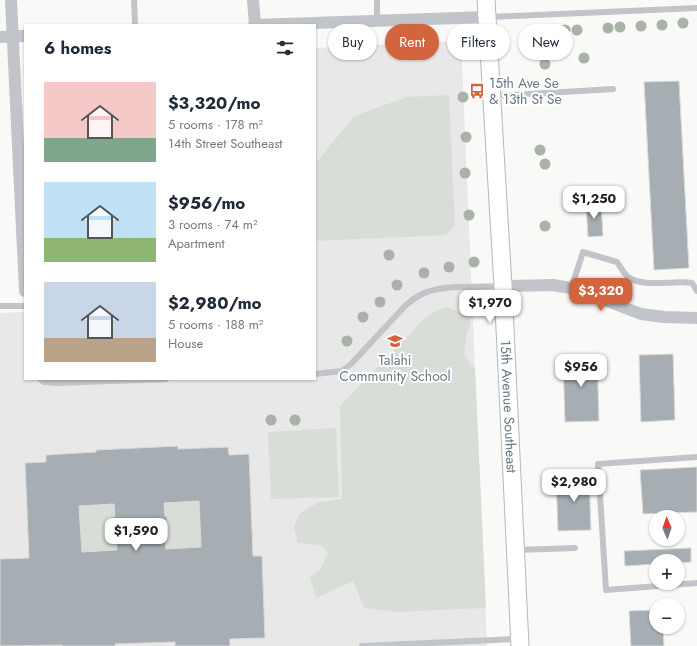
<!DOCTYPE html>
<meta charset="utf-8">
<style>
:root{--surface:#fff;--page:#f2f2f3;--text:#1f2937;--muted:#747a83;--accent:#d2653e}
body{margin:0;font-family:Jost,sans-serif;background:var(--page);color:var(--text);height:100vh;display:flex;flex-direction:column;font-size:15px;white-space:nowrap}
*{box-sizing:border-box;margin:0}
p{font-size:13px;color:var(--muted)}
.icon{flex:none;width:22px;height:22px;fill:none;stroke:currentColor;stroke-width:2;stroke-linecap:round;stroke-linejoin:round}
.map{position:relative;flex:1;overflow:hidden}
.drawer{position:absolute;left:24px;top:24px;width:292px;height:356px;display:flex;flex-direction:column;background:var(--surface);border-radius:0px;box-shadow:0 1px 3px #0004}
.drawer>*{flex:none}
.banner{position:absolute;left:328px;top:24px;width:309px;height:36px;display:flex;gap:8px}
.needle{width:26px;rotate:358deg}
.controls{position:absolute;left:649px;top:510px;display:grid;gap:8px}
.controls a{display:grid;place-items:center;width:36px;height:36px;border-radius:50%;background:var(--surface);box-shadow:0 1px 3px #0004;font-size:20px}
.price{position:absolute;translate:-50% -34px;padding:0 9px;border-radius:8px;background:#fff;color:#222;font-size:13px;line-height:26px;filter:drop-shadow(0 1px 2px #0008)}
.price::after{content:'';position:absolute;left:50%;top:24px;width:12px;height:9px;margin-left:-6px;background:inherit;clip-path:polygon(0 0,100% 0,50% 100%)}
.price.selected{background:var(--accent);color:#fff}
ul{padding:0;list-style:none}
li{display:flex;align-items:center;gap:12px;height:100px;padding:0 20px}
li span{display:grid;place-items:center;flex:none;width:112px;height:80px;border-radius:0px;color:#555}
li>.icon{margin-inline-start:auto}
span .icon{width:48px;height:48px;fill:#fffc;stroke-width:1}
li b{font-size:17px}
h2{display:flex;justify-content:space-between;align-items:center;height:48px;padding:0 20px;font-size:17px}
.chip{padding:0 14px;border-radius:18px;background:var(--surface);box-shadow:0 1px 3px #0004;font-size:14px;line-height:36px}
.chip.selected{background:var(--accent);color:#fff}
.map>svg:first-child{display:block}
</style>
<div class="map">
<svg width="697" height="646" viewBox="0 0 697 646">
<rect width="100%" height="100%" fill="#f9f9f7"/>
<path fill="#e7e8e7" d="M461,41L487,646H0V313L25,312V379H315V48Z"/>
<path fill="#d9ddd7" d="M449,95L455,226L446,235L315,241V164L354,116L407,97Z
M446,307L467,315L471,324L467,332L464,355L475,369L486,608L395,612L364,608L353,581L316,598L310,577L320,570L328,552L320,545L298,543L294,528L299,514L319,502L342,499L340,406L428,315Z
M336,428L339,497L271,499L268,432Z
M199,501L201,547L166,549L165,538L168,537L167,516H165L164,503Z
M114,504L115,517H113L114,538L116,539L117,550L82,552L79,506Z"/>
<path fill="#a6adb3" stroke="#dbdbd9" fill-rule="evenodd" d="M679,81L689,268L654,270L644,82Z
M601,203L603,236L588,237L586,204Z
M673,354L675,420L641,422L639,355Z
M597,355L599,421L565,422L563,356Z
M178,446V449L228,447L229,455L249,454L253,556H262L265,638L230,639V646H175V642L115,644V646H62V645L0,646V559L29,558L25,463L46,462V455L96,452V450ZM199,501L201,547L166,549L165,538L168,537L167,516H165L164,503ZM114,504L115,517H113L114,539H116L117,550L82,552L79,506Z
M697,467V512L643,514L640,470Z
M589,475L591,530L558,531L556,476Z
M691,548V562L678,563V561H656V564L625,566L624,551Z
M656,610V627H663L664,646H631L629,611Z"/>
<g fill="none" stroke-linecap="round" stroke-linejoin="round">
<g stroke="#b3b8bd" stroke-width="19">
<g id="secondary">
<path id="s1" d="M486,0L503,286L520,646"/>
</g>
</g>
<path stroke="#c1c4c8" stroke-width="6" d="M134,0L135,25
M377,0V21
M489,17L697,8
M494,96L613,89
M571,289L583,252L617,262C620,266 624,274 628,277C643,288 674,280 692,283L697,291
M0,306H25
M315,374L342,371L351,364L405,306C412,300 419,294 427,292C446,285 481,287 503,286
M40,379L44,382L56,383L166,379
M697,457L598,464L606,590L697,583
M517,550L575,548
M362,646L518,639"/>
<path stroke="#c1c4c8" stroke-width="12" d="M11,0L25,291
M253,0L255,25
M254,25L487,17
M0,37L25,36
M503,286L553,285L576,289L641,314L664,317L697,318"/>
<use href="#secondary" stroke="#fff" stroke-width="17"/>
</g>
<g fill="#a9b2a7">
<circle cx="683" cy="23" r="5.5"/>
<circle cx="662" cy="25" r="5.5"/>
<circle cx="641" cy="26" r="5.5"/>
<circle cx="620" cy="27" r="5.5"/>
<circle cx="608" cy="28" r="5.5"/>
<circle cx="565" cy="30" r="5.5"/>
<circle cx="577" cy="30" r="5.5"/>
<circle cx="534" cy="32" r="5.5"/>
<circle cx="584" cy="58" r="5.5"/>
<circle cx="545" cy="64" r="5.5"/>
<circle cx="463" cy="97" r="5.5"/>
<circle cx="466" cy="137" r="5.5"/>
<circle cx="540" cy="150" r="5.5"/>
<circle cx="545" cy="164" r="5.5"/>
<circle cx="465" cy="173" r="5.5"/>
<circle cx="469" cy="215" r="5.5"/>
<circle cx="545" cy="226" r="5.5"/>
<circle cx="389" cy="255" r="5.5"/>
<circle cx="474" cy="262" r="5.5"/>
<circle cx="449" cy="267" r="5.5"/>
<circle cx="424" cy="273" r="5.5"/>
<circle cx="397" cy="285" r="5.5"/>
<circle cx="380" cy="302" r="5.5"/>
<circle cx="363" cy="317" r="5.5"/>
<circle cx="347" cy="341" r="5.5"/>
<circle cx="271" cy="420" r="5.5"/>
<circle cx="295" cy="420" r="5.5"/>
</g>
<defs>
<g id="bus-bare" transform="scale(1.2)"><path d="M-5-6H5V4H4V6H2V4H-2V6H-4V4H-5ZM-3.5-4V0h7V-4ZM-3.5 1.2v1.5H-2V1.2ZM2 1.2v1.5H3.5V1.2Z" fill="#d2653e" stroke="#fff" stroke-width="2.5" paint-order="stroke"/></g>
<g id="school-bare" transform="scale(1.2)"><path d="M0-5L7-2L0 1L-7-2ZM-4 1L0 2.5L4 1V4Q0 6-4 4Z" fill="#d2653e" stroke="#fff" stroke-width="2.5" paint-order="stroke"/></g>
</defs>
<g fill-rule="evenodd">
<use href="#bus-bare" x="477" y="91"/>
<use href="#school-bare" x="395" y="341"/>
</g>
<g text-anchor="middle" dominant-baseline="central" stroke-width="4" stroke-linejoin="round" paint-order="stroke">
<g font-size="14" fill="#6b7885" stroke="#fff" text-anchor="start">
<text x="489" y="83">15th Ave Se<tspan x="489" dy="16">&amp; 13th St Se</tspan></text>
<text x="395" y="360" text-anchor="middle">Talahi<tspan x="395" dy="16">Community School</tspan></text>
</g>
<g font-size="14" fill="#6b7885" stroke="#fff">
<text stroke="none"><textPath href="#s1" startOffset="407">15th Avenue Southeast</textPath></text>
</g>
</g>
</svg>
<div class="controls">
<a><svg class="needle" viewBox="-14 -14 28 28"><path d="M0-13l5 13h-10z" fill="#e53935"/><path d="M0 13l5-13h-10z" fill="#747a83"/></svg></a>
<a>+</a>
<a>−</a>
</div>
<b class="price" style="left:594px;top:220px">$1,250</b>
<b class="price selected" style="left:601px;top:312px">$3,320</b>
<b class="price" style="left:490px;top:324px">$1,970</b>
<b class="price" style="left:581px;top:388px">$956</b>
<b class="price" style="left:574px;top:503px">$2,980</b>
<b class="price" style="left:136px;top:552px">$1,590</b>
<div class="banner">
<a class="chip">Buy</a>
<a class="chip selected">Rent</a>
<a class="chip">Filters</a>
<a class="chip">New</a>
</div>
<section class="drawer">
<h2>6 homes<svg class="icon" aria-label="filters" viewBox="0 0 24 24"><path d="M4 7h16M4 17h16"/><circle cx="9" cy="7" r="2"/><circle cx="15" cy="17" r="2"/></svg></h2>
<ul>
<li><span style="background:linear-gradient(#f6c9c9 70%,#7fa58c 0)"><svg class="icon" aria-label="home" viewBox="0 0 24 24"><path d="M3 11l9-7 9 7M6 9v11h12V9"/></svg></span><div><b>$3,320/mo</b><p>5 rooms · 178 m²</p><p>14th Street Southeast</p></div></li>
<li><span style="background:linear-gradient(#bfe0f5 70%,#8fb573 0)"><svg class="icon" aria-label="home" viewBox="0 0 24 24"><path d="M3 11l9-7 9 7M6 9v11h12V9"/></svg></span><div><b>$956/mo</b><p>3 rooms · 74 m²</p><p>Apartment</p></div></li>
<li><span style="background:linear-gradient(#c9d6e8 70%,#b9a48a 0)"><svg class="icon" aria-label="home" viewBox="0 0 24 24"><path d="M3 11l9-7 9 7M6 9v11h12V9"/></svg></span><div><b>$2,980/mo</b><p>5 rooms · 188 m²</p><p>House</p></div></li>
</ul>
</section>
</div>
